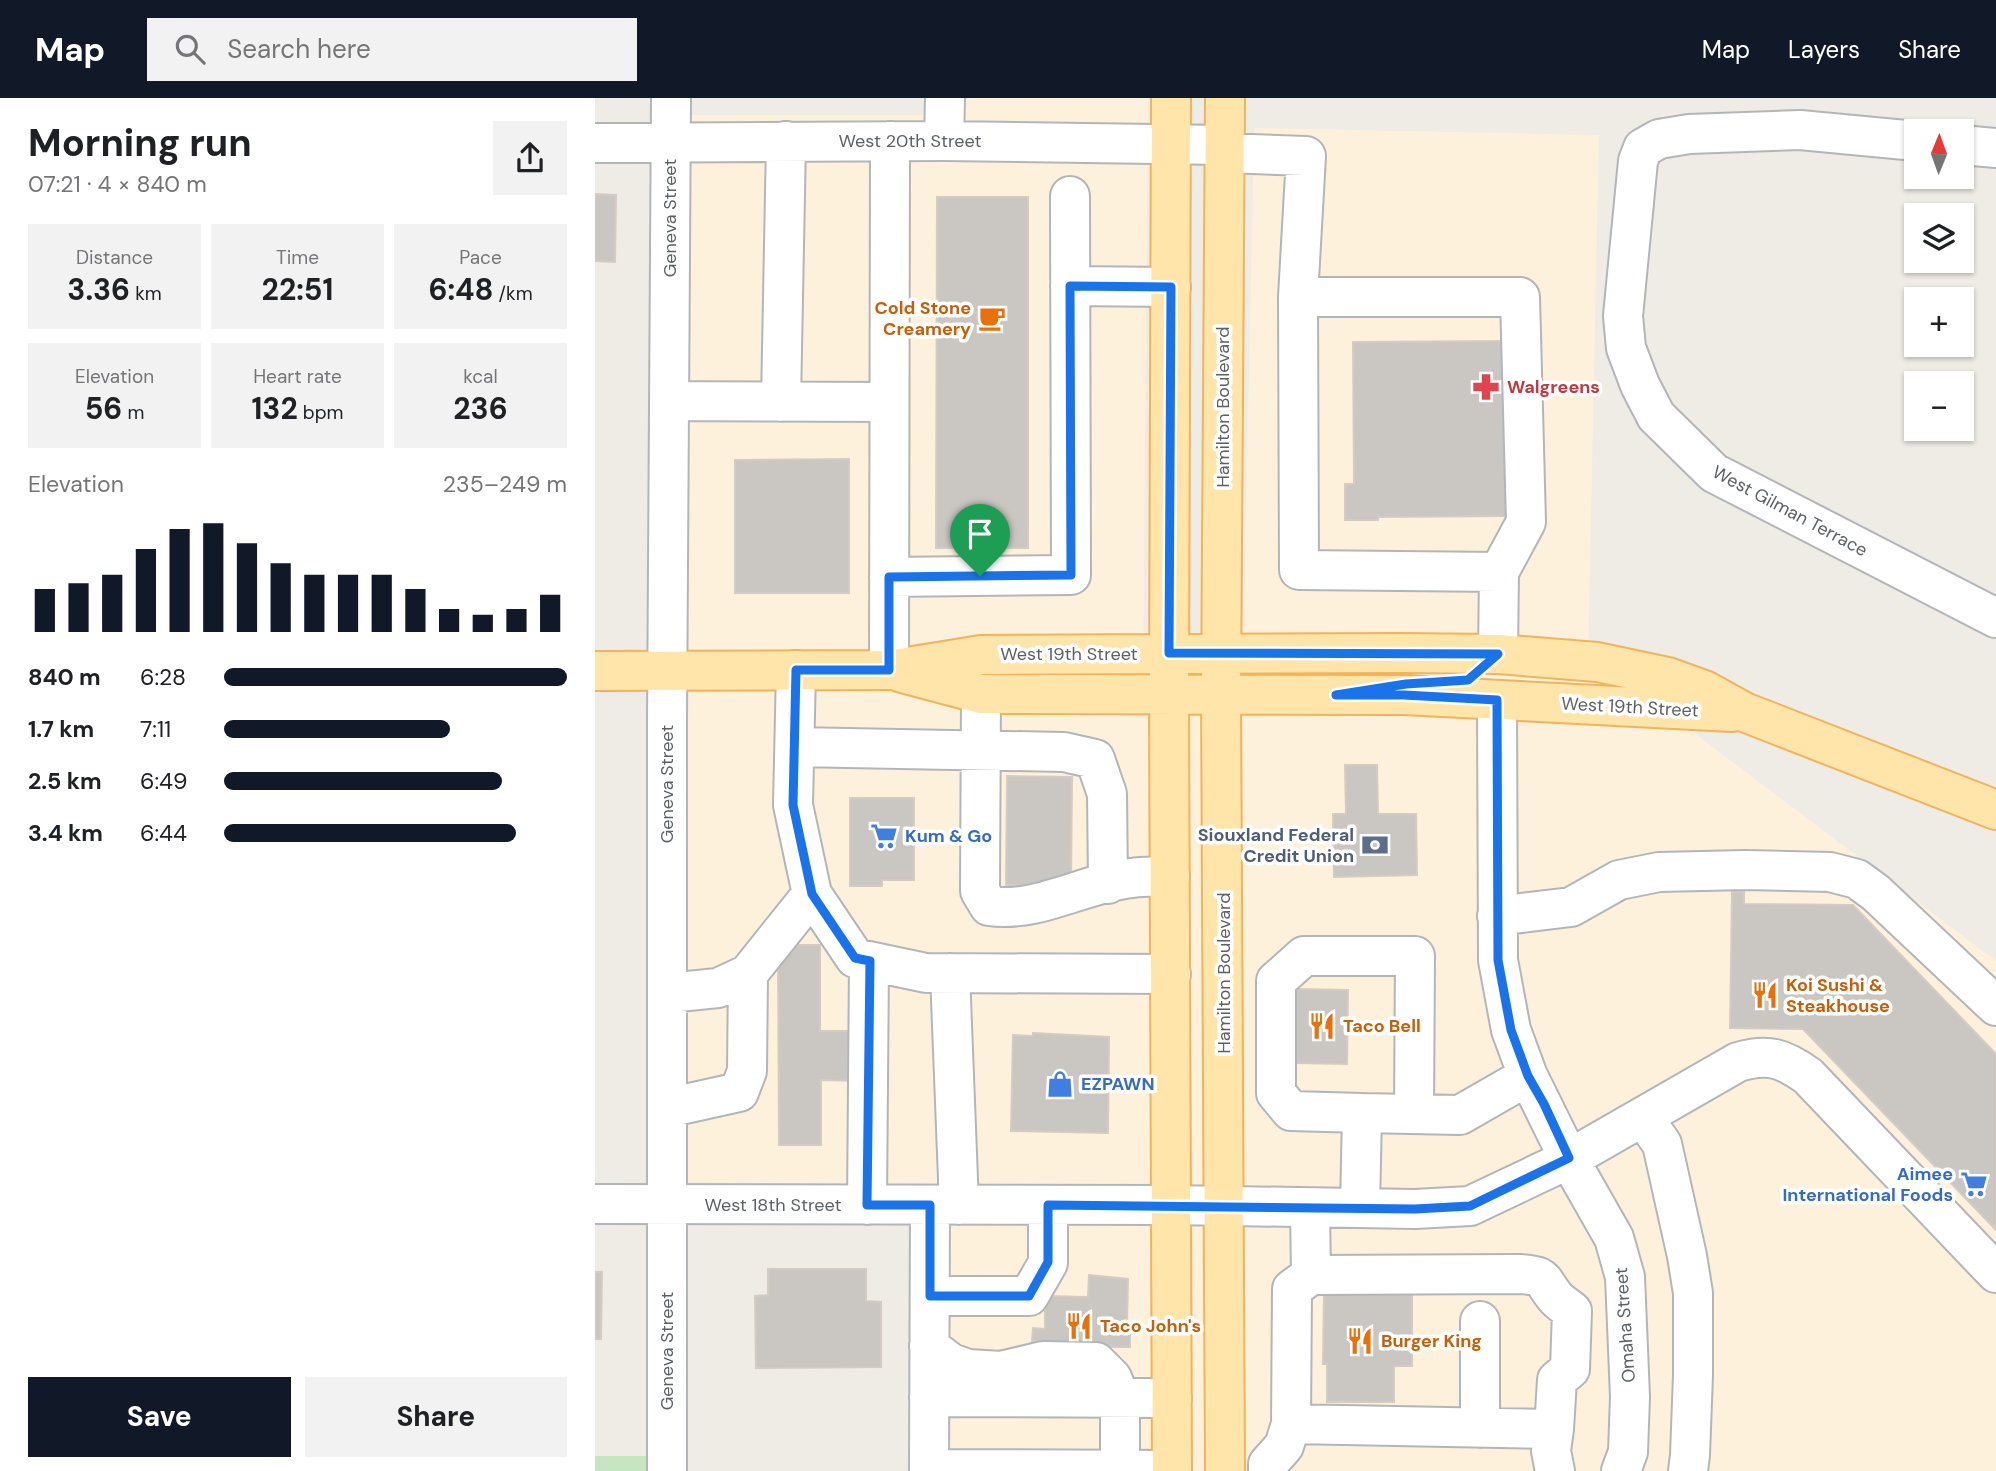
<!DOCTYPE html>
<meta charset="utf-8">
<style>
:root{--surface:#fff;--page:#f2f2f2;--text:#202124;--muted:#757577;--accent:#111827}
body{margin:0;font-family:"DM Sans",sans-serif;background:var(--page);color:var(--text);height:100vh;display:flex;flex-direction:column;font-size:26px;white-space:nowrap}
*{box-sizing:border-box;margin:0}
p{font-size:23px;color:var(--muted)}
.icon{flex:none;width:38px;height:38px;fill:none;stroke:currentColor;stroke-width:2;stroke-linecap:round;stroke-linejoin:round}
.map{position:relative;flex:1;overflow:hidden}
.side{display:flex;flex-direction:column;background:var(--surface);width:595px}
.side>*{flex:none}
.needle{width:46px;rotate:1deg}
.buttons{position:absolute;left:1309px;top:21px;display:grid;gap:14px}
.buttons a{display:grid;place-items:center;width:70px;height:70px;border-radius:0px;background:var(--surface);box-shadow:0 2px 5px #0004;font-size:35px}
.pin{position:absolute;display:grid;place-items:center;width:60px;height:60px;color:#fff;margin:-72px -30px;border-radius:50% 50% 50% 0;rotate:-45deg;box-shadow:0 0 7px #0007}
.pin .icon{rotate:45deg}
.round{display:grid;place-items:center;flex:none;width:74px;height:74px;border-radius:0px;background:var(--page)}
.summary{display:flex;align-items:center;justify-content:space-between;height:119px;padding:0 28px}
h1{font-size:38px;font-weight:700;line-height:52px}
.metrics{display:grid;grid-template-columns:repeat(3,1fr);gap:10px;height:119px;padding:7px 28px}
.metrics div{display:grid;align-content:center;border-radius:0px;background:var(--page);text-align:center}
.metrics b{font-size:30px;font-weight:700}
.metrics small{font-size:19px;font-weight:400}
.metrics p{font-size:19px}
.chart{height:196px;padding:14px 28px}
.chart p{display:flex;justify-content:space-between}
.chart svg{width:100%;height:126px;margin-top:7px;stroke:var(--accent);stroke-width:6}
.primary-button{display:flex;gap:14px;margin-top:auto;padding:14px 28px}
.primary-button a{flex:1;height:80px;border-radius:0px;background:var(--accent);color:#fff;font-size:28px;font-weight:700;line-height:80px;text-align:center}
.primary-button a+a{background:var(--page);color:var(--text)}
ul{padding:0 28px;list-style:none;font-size:23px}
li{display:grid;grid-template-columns:112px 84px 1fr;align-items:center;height:52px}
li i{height:18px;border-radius:9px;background:var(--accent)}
header{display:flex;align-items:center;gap:42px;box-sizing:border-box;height:98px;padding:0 35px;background:var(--accent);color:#fff}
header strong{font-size:33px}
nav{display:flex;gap:38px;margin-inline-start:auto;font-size:24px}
.search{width:490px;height:63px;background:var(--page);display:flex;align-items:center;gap:18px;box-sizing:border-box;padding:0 24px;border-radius:0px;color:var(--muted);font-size:26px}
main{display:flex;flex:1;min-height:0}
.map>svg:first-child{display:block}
.commercial{fill:#fef1db}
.green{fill:#c6e6c1}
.building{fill:#cac6c1;stroke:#d4ccc3;stroke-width:2}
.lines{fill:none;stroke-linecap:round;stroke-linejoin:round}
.minor-casing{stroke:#b2b6b9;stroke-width:42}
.major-casing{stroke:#f1b35c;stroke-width:42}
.minor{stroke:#fff;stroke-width:38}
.major{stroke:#ffe5aa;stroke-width:38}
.route-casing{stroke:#fff;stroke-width:14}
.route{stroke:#1a73e8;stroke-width:9}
.labels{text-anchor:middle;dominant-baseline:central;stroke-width:7;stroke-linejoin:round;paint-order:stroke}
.street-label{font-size:18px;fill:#5c6165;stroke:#fff}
.food-label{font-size:18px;font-weight:bold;fill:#c56008;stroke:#fff;text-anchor:start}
.health-label{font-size:18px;font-weight:bold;fill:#be3a42;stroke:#fff;text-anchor:start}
.service-label{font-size:18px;font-weight:bold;fill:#4e5e75;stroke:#fff;text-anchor:end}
.shop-label{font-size:18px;font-weight:bold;fill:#366cbe;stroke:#fff;text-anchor:start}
</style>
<header>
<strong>Map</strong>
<div class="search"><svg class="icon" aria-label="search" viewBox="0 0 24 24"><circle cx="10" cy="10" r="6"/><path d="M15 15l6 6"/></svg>Search here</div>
<nav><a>Map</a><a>Layers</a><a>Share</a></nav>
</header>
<main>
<section class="side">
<div class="summary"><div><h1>Morning run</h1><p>07:21 · 4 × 840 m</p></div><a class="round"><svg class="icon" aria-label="share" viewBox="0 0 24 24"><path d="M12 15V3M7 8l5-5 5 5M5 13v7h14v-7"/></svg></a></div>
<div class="metrics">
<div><p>Distance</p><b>3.36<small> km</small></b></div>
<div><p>Time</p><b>22:51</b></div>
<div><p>Pace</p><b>6:48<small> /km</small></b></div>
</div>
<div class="metrics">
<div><p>Elevation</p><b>56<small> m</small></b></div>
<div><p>Heart rate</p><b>132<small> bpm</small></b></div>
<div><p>kcal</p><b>236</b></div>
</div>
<div class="chart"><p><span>Elevation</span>235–249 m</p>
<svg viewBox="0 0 160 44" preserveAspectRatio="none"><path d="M5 44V29M15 44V27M25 44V24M35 44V15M45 44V8M55 44V6M65 44V13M75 44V20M85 44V24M95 44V24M105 44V24M115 44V29M125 44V36M135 44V38M145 44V36M155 44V31"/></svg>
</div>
<ul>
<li><b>840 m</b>6:28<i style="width:100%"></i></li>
<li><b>1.7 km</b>7:11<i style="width:66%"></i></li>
<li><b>2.5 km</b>6:49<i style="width:81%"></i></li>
<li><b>3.4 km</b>6:44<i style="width:85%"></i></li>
</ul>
<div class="primary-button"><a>Save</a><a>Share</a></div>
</section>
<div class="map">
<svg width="1401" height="1373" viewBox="0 0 1401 1373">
<rect width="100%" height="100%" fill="#efebe5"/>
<path class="commercial" d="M335 0H553L548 595 647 607 659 30 1004 37 992 614 1074 616 1401 863V1373H320L322 1087 87 1084 96 17H334Z"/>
<path class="green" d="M0 1358H67V1373H0Z"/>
<path class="building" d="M0 96 21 97 20 164 0 163Z
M342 99H433V450H341Z
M911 243 913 418 783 419V422H750V386H759L758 244Z
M254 361V495H140V362Z
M750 667H782L783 716H821L822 777 739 779 738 716H751Z
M412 678 477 679 476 787H411Z
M255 700H319V782H287V788H255Z
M1137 794H1149V806L1258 807 1401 956V1132L1208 931 1135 930Z
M183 847H225V933H266V983L226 982V1047H184Z
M701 891 753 892 752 966 700 965Z
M438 935 514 939 513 1035 416 1033 418 937 438 938Z
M173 1171H271V1203L286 1204V1269L161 1270 160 1198 173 1197Z
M0 1174H7L6 1241H0Z
M494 1177 533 1181 532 1227H535V1249H508L449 1254V1243H437L438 1230 450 1231V1198L493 1199Z
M729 1193 817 1194V1268H799V1304H732V1266H728Z"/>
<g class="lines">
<defs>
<path id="minor" d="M349 43 350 0
M1321 43 1205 32 1094 36 1064 41 1048 50 1043 63 1028 218 1031 250 1045 287 1061 318 1119 375 1401 520
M0 45 349 43 630 47
M1367 47 1401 50
M630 55 711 58 703 199H925L931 424 904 474 903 556
M475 188 576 189
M703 199 704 472 904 474
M74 303 294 304
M186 304 191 43
M294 479 476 477 475 98
M201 572 198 707 217 796 260 860 331 875 576 876
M294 572 295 43
M386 596 385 793 394 808C444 815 488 785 537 780 549 778 563 779 575 778
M902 602 903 862 916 932 933 978 974 1061 1019 1140 1030 1179 1035 1299 1033 1354 1026 1373
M200 649 469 654 500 661 512 696 513 786
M902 818 976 809 1024 782 1064 774 1150 772 1235 774 1262 781 1281 795 1401 908
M355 875 364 1107
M73 895 123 890 153 876 217 796
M72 1010 144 994 152 973 153 876
M767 1015 696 1013 681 995V883L709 858H820L819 1016
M1048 1019 1067 1046 1092 1158 1098 1195V1277L1095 1357 1093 1373
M0 1106 576 1107 820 1111 875 1108 974 1061 1143 964C1173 955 1188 960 1213 978L1401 1175
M272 1107 274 863
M715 1110 716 1177 697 1191 696 1326 959 1331 956 1353 960 1373
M765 1110 767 1015 865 1017 933 978
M716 1177 925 1176C952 1178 945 1180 960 1199 964 1204 972 1209 977 1213L975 1271 962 1282 959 1331
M335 1198H434L453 1165V1107
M334 1248 356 1265 373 1271 406 1273 448 1263 501 1264 517 1280 525 1299V1372
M334 1299 577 1300
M885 1330V1223
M334 1371 577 1372
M72 1373V623L76 0
M334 1373 335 1107
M673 1373V1366L689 1348 696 1326"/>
<path id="major" d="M576 0 574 598 577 1373
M630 0 626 597 630 1373
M0 573 294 572 386 557 805 555 903 556 1002 564 1073 579 1109 592 1149 614 1401 712
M307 575 386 596 809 597 1137 614"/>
</defs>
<use href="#minor" class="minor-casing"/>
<use href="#major" class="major-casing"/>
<use href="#minor" class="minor"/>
<use href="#major" class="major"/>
</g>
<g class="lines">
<defs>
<path id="route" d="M475 188 576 189 574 555 903 556 873 582 811 586 741 597H809L902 602 903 862 916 932 933 978 949 1006 974 1060 875 1108 820 1111 453 1107V1164L434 1198H335V1107H272L275 863 260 860 217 796 198 707 201 572H294V479L476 477Z"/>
</defs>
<use href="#route" class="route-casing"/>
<use href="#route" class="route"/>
</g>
<defs>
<symbol id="cafe-bare" viewBox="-9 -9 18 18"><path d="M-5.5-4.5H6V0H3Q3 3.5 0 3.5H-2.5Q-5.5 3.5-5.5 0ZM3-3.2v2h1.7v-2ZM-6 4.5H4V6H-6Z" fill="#e8710a" stroke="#fff" stroke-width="2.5" paint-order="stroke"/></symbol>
<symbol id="pharmacy-bare" viewBox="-9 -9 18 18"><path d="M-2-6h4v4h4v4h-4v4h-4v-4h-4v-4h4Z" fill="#e0444e" stroke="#fff" stroke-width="2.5" paint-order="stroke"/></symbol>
<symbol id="supermarket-bare" viewBox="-9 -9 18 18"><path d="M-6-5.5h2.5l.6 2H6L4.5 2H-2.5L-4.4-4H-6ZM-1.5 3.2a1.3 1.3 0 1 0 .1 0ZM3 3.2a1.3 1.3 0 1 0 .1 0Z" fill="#3f7fe0" stroke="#fff" stroke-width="2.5" paint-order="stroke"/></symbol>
<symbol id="bank-bare" viewBox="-9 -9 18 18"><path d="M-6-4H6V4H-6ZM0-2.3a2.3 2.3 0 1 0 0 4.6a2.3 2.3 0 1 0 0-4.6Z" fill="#5c6f8a" stroke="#fff" stroke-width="2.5" paint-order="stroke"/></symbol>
<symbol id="restaurant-bare" viewBox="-9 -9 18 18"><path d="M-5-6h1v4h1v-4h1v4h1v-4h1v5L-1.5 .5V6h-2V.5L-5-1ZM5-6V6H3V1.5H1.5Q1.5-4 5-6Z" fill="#e8710a" stroke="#fff" stroke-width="2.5" paint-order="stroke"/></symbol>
<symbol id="shop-bare" viewBox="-9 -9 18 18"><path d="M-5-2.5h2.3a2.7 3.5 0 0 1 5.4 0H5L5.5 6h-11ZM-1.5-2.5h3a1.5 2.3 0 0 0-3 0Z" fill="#3f7fe0" stroke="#fff" stroke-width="2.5" paint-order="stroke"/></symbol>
</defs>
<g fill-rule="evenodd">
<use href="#cafe-bare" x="378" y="201" width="38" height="38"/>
<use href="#pharmacy-bare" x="872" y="270" width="38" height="38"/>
<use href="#supermarket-bare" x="270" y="719" width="38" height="38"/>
<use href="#bank-bare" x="761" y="728" width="38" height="38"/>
<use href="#restaurant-bare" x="1151" y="878" width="38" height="38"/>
<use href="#restaurant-bare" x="708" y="909" width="38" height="38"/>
<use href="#shop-bare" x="446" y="967" width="38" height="38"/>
<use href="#supermarket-bare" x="1360" y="1067" width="38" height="38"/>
<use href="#restaurant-bare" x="465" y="1209" width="38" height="38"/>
<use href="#restaurant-bare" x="746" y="1224" width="38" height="38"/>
</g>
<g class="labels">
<g class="street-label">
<text x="315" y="43">West 20th Street</text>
<text transform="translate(75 120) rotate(-90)">Geneva Street</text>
<text transform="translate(628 309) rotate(-90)">Hamilton Boulevard</text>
<text transform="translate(1195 413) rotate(28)">West Gilman Terrace</text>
<text x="474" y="556">West 19th Street</text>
<text transform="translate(1035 609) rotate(3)">West 19th Street</text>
<text transform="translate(72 686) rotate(-90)">Geneva Street</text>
<text transform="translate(629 875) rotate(-90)">Hamilton Boulevard</text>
<text x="178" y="1107">West 18th Street</text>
<text transform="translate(1030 1227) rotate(-94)">Omaha Street</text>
<text transform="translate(72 1253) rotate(-90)">Geneva Street</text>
</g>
<g class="food-label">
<text x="376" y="210" text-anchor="end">Cold Stone<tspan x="376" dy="21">Creamery</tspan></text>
<text x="1191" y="887">Koi Sushi &amp;<tspan x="1191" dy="21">Steakhouse</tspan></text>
<text x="748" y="928">Taco Bell</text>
<text x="505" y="1228">Taco John's</text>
<text x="786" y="1243">Burger King</text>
</g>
<g class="health-label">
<text x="912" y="289">Walgreens</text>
</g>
<g class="service-label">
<text x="759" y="737">Siouxland Federal<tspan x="759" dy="21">Credit Union</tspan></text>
</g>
<g class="shop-label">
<text x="310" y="738">Kum &amp; Go</text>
<text x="486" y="986">EZPAWN</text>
<text x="1358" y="1076" text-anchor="end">Aimee<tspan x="1358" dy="21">International Foods</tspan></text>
</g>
</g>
</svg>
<div class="buttons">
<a><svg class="needle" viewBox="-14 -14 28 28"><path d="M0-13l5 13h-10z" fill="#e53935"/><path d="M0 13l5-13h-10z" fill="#757577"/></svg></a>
<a><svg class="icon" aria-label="layers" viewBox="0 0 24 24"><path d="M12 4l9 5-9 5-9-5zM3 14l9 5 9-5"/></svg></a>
<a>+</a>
<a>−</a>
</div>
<div class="pin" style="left:385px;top:478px;background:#1e9e55"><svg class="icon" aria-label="arrive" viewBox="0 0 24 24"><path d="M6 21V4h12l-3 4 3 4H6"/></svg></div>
</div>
</main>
